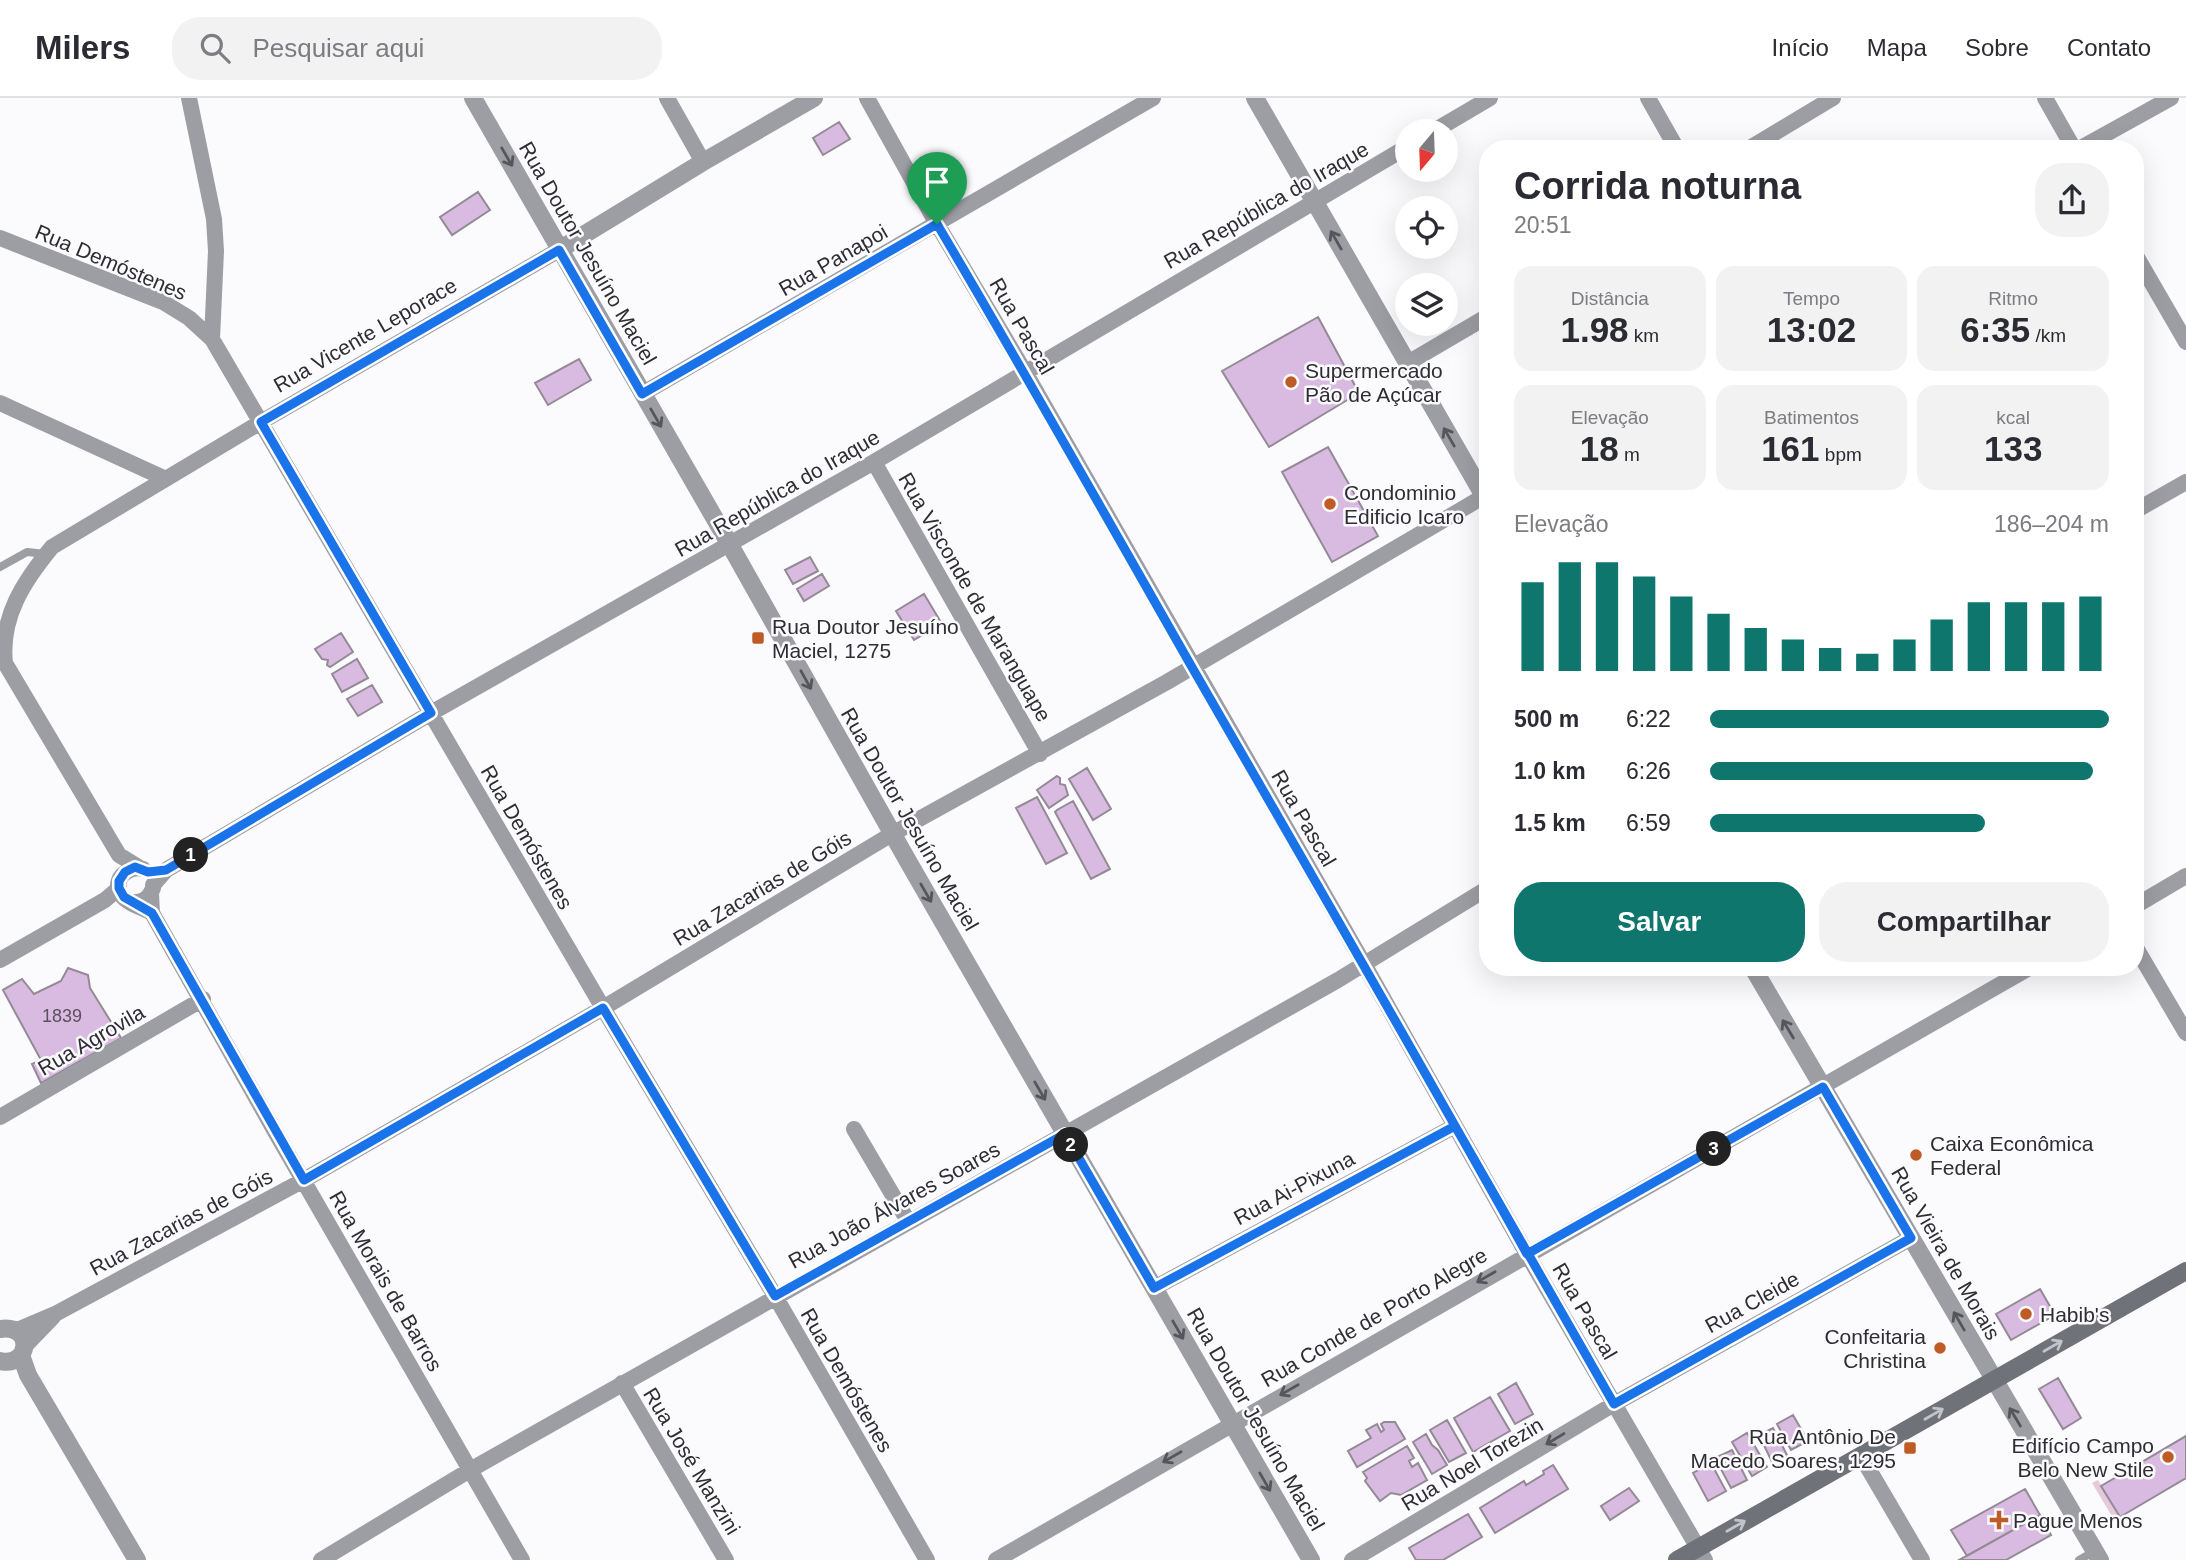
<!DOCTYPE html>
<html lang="pt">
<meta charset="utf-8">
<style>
:root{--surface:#fff;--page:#f2f2f3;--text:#2b2b33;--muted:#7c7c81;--line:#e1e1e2;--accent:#0f766e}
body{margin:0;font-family:Arial,sans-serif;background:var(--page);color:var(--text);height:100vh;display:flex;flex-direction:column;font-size:26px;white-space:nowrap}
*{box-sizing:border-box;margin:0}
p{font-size:23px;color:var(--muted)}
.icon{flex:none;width:38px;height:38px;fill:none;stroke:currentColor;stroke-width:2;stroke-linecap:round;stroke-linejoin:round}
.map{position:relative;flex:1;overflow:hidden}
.details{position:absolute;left:1479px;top:42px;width:665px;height:836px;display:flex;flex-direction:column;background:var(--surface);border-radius:28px;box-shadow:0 7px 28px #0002}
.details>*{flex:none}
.needle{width:46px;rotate:199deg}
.buttons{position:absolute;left:1395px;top:21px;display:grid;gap:14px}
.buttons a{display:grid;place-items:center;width:63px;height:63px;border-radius:50%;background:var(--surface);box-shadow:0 7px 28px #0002;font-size:35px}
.pin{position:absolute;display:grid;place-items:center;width:60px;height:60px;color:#fff;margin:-72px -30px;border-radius:50% 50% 50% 0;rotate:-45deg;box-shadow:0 0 7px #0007}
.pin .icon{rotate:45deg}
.km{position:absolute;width:35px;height:35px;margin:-18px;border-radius:50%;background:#222;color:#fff;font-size:19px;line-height:35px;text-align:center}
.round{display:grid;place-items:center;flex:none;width:74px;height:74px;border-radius:28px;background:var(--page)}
.summary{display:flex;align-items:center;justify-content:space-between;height:119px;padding:0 35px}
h1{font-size:38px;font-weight:800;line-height:52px}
.figures{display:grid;grid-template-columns:repeat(3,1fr);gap:10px;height:119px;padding:7px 35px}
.figures div{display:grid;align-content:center;border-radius:18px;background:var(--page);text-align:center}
.figures b{font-size:35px;font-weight:800}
.figures small{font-size:19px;font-weight:400}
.figures p{font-size:19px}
.chart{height:196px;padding:14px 35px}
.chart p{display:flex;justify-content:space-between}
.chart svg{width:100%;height:126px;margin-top:7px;stroke:var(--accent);stroke-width:6}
.cta{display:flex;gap:14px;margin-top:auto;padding:14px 35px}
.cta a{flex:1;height:80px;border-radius:28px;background:var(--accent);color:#fff;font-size:28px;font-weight:800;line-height:80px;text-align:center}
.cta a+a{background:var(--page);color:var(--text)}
ul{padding:0 35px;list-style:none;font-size:23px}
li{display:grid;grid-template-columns:112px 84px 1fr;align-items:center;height:52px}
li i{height:18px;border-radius:9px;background:var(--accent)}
header{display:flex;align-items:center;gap:42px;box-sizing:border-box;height:98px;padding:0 35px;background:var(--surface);border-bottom:2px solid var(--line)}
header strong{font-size:33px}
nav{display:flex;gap:38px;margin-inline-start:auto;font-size:24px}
.search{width:490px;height:63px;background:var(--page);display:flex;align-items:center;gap:18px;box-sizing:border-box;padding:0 24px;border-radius:28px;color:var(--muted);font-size:26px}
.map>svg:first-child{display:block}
.green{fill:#e6c9da}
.building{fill:#d9bbe1;stroke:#938a95;stroke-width:2}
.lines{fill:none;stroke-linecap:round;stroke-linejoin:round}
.service{stroke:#9c9ea4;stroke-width:8}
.minor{stroke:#9c9ea4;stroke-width:16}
.tertiary{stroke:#9c9ea4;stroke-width:18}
.secondary{stroke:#70727a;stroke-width:18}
.oneway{stroke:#55555b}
.oneway2{stroke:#c3c4c9}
.route-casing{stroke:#fff;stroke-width:14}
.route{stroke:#1a73e8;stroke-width:9}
.poi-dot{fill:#bf5b24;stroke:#fbfafd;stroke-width:2.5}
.labels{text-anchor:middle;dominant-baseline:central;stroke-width:5;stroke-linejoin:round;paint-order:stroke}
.number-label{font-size:18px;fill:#5a505e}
.street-label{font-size:21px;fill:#2f2d33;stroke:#fbfafd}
.poi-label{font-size:21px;fill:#2f2d33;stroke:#fbfafd;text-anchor:start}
</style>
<header>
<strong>Milers</strong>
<div class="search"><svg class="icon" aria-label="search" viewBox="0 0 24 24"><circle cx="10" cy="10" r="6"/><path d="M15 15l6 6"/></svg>Pesquisar aqui</div>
<nav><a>Início</a><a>Mapa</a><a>Sobre</a><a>Contato</a></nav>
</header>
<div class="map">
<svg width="2186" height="1462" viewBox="0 0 2186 1462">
<rect width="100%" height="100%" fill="#fbfafd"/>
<path class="green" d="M2098 1382 2124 1426 2119 1430 2092 1385Z"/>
<path class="building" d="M839 24 850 41 823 57 813 40Z
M478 94 490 112 452 137 440 119Z
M1318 219 1359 295 1269 349 1222 273Z
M579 261 591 282 548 307 535 285Z
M1328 349 1378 438 1332 464 1282 374Z
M810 459 818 473 793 486 785 472Z
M822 476 829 488 804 503 797 491Z
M924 496 942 526 914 542 896 513Z
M341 535 353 554 330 569 327 567 328 562 322 561 315 551Z
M357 561 368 580 342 594 332 576Z
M372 587 382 604 358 618 347 601Z
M1087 670 1111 711 1093 722 1069 681Z
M1057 678 1060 680V686L1065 687 1068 697 1049 710 1037 692Z
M1037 699 1067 755 1046 766 1016 710Z
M1073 703 1110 771 1091 781 1055 714 1057 712Z
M68 870 88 877 90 890 121 940 41 985 32 966 41 962 3 892 22 881 34 896 61 883Z
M2040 1191 2055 1217 2011 1242 1996 1216Z
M2058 1280 2081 1320 2063 1331 2039 1291Z
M1516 1285 1533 1316 1515 1326 1498 1296Z
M1490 1299 1510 1333 1473 1354 1454 1320Z
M1793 1317 1808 1343 1791 1352 1777 1326Z
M1447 1322 1466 1355 1449 1364 1430 1332Z
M1384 1324H1395L1405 1341 1357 1369 1348 1353 1371 1340 1366 1332 1377 1326 1381 1334 1384 1332 1381 1326Z
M1773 1330 1787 1357 1772 1364 1759 1337Z
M1747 1335 1767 1369 1752 1378 1732 1344Z
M1426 1336 1432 1347 1438 1352 1447 1367 1432 1376 1413 1344Z
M2186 1338V1380L2120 1419 2101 1388Z
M1407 1348 1414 1360 1409 1363 1412 1369 1418 1365 1427 1382 1401 1397 1391 1395 1380 1403 1365 1383 1367 1380 1363 1374Z
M1732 1352 1747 1382 1731 1390 1715 1360Z
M1711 1365 1726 1393 1708 1403 1693 1375Z
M1553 1367 1568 1391 1495 1435 1480 1410 1524 1383 1526 1387 1544 1376 1543 1373Z
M1629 1390 1639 1403 1610 1422 1601 1408Z
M2025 1391 2040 1417 1967 1458 1951 1432Z
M1468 1416 1482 1439 1443 1462H1416L1409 1450Z
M2040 1417 2051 1437 2006 1462H1959Z"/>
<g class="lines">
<path class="service" d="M0 469 27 454 46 456
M2079 1462 2095 1453"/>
<path class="minor" d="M189 0 214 121 216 153 212 241
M667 0 703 64
M867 0 937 126 1025 274 1364 866 1527 1156 1705 1462
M1648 0 1677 51
M2045 0 2074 51
M1434 33 1490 0
M1748 51 1833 0
M2079 51 2171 0
M0 140 163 204 189 220 212 241 603 910 775 1198 927 1462
M2135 156 2186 244
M1406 266 1488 218
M642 296 1153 0
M0 305 166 381
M874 364 1040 656
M2135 413 2186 384
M140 770 119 757 5 565C0 519 24 483 52 449L261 324 559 152
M143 771C128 767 110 782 122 798 128 806 144 810 152 815
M153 787 166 772 431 615 874 364 1407 49
M151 796 152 815 277 1037 522 1462
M131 804C142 805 149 801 153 790
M2135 808 2186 778
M2135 848 2186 935
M0 862 105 802 119 790
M0 1019 203 901
M854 1031 908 1123
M1154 1190 1455 1028
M17 1232 57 1215 304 1082 603 910 892 736 1167 584 1488 396
M25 1248 53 1219
M622 1285 726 1462
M1861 1358 1922 1462
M321 1462 470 1372 1338 882 1488 790
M996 1462C1339 1262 1686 1069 2029 870
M1352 1462 1614 1306 1911 1140"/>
<path class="tertiary" d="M473 0 730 447 909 765 1311 1462
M1255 0 1488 405
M559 152 703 64 814 0
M1753 870 2100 1462
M0 1231C35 1226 30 1270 0 1263
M21 1257 28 1277 137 1462"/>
<path class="secondary" d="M1677 1462 2186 1173"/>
</g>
<defs><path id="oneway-shaft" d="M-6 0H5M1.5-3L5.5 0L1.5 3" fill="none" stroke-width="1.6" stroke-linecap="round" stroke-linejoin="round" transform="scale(1.75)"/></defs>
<g class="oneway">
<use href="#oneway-shaft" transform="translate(507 59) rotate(60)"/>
<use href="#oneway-shaft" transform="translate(1336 142) rotate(-120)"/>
<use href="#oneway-shaft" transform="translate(656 320) rotate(60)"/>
<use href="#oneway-shaft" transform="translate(1449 339) rotate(-120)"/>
<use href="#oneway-shaft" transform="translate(806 582) rotate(61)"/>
<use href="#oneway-shaft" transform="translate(926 795) rotate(60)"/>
<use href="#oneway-shaft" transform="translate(1788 931) rotate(-121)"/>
<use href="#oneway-shaft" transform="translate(1040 993) rotate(60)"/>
<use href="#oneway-shaft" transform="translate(1486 1179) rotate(150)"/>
<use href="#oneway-shaft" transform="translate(1959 1223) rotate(-120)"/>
<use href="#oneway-shaft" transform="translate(1178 1232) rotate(60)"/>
<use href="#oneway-shaft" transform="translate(1289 1292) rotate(150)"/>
<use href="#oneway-shaft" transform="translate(2015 1319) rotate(-121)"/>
<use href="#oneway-shaft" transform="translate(1555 1341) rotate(149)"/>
<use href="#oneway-shaft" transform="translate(1172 1359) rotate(150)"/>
<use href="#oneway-shaft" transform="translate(1265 1384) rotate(60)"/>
</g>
<g class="oneway2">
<use href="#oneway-shaft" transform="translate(2053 1248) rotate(-30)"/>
<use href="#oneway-shaft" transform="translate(1934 1316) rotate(-30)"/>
<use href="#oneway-shaft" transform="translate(1736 1428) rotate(-30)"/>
</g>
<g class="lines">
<defs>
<path id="route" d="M937 126 642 296 559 152 261 324 431 615 166 772 148 774 135 769 125 774 119 783V790L124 799 152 815 304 1082 603 910 775 1198 1065 1036 1154 1190 1455 1028 1614 1306 1911 1140 1823 989 1527 1156C1418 960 1305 765 1193 571 1108 422 1024 273 937 126"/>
</defs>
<use href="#route" class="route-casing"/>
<use href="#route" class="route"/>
</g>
<g class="poi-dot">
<circle cx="1291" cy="284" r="7"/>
<circle cx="1330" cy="406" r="7"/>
<rect x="751" y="533" width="14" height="14" rx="3.5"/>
<circle cx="1916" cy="1057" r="7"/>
<circle cx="2026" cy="1216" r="7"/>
<circle cx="1940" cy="1250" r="7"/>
<rect x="1903" y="1343" width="14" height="14" rx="3.5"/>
<circle cx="2168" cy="1359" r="7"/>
<path d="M1995.5 1411.5h7v7h7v7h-7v7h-7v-7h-7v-7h7z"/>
</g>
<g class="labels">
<g class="number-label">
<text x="62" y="918">1839</text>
</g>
<g class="street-label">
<text transform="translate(1266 107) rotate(-30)">Rua República do Iraque</text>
<text transform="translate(588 155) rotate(60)">Rua Doutor Jesuíno Maciel</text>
<text transform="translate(833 162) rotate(-30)">Rua Panapoi</text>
<text transform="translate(111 164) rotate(23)">Rua Demóstenes</text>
<text transform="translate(1022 228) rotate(60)">Rua Pascal</text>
<text transform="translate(365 237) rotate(-30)">Rua Vicente Leporace</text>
<text transform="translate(777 395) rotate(-30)">Rua República do Iraque</text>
<text transform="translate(975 499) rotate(60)">Rua Visconde de Maranguape</text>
<text transform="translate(1304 720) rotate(60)">Rua Pascal</text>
<text transform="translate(910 721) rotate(60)">Rua Doutor Jesuíno Maciel</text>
<text transform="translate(527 739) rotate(60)">Rua Demóstenes</text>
<text transform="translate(762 790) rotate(-31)">Rua Zacarias de Góis</text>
<text transform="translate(91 942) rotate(-30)">Rua Agrovila</text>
<text transform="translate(1294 1090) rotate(-28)">Rua Ai-Pixuna</text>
<text transform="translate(894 1107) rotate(-29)">Rua João Álvares Soares</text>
<text transform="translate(181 1124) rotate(-28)">Rua Zacarias de Góis</text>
<text transform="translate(1946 1155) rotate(60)">Rua Vieira de Morais</text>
<text transform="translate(386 1183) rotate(60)">Rua Morais de Barros</text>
<text transform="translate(1752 1204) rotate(-29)">Rua Cleide</text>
<text transform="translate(1585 1213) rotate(60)">Rua Pascal</text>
<text transform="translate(1374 1219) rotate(-30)">Rua Conde de Porto Alegre</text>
<text transform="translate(847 1282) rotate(60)">Rua Demóstenes</text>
<text transform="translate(1256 1321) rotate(60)">Rua Doutor Jesuíno Maciel</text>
<text transform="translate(692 1363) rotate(59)">Rua José Manzini</text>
<text transform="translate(1472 1366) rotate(-31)">Rua Noel Torezin</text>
</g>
<g class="poi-label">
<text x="1305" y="272">Supermercado<tspan x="1305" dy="24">Pão de Açúcar</tspan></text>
<text x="1344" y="394">Condominio<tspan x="1344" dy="24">Edificio Icaro</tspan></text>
<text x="772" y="528">Rua Doutor Jesuíno<tspan x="772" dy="24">Maciel, 1275</tspan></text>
<text x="1930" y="1045">Caixa Econômica<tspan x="1930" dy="24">Federal</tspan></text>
<text x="2040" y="1216">Habib's</text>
<text x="1926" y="1238" text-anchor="end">Confeitaria<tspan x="1926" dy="24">Christina</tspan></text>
<text x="1896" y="1338" text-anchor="end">Rua Antônio De<tspan x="1896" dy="24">Macedo Soares, 1295</tspan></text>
<text x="2154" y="1347" text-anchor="end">Edifício Campo<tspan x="2154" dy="24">Belo New Stile</tspan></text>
<text x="2013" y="1422">Pague Menos</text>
</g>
</g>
</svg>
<div class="buttons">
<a><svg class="needle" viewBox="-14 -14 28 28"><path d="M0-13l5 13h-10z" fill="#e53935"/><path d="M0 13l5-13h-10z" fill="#7c7c81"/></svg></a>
<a><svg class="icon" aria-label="locate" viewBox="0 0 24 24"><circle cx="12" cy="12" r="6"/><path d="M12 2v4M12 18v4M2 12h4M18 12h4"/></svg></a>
<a><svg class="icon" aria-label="layers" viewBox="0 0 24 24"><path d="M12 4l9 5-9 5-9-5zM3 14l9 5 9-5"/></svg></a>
</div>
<div class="pin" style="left:937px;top:126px;background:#1e9e55"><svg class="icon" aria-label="arrive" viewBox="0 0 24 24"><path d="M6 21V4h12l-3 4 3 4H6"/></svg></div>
<b class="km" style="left:191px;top:757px">1</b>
<b class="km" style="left:1071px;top:1047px">2</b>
<b class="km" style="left:1714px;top:1051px">3</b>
<section class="details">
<div class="summary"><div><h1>Corrida noturna</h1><p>20:51</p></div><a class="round"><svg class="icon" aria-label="share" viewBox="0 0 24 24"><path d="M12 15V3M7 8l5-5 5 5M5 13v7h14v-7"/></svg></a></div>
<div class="figures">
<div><p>Distância</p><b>1.98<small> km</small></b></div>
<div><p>Tempo</p><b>13:02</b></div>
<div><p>Ritmo</p><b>6:35<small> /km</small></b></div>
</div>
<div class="figures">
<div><p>Elevação</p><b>18<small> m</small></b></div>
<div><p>Batimentos</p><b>161<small> bpm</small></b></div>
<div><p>kcal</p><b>133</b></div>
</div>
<div class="chart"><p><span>Elevação</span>186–204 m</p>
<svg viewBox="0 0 160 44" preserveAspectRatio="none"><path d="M5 44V13M15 44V6M25 44V6M35 44V11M45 44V18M55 44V24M65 44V29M75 44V33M85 44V36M95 44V38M105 44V33M115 44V26M125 44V20M135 44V20M145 44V20M155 44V18"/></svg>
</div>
<ul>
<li><b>500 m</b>6:22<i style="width:100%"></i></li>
<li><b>1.0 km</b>6:26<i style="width:96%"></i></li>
<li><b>1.5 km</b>6:59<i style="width:69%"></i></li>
</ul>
<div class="cta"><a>Salvar</a><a>Compartilhar</a></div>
</section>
</div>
